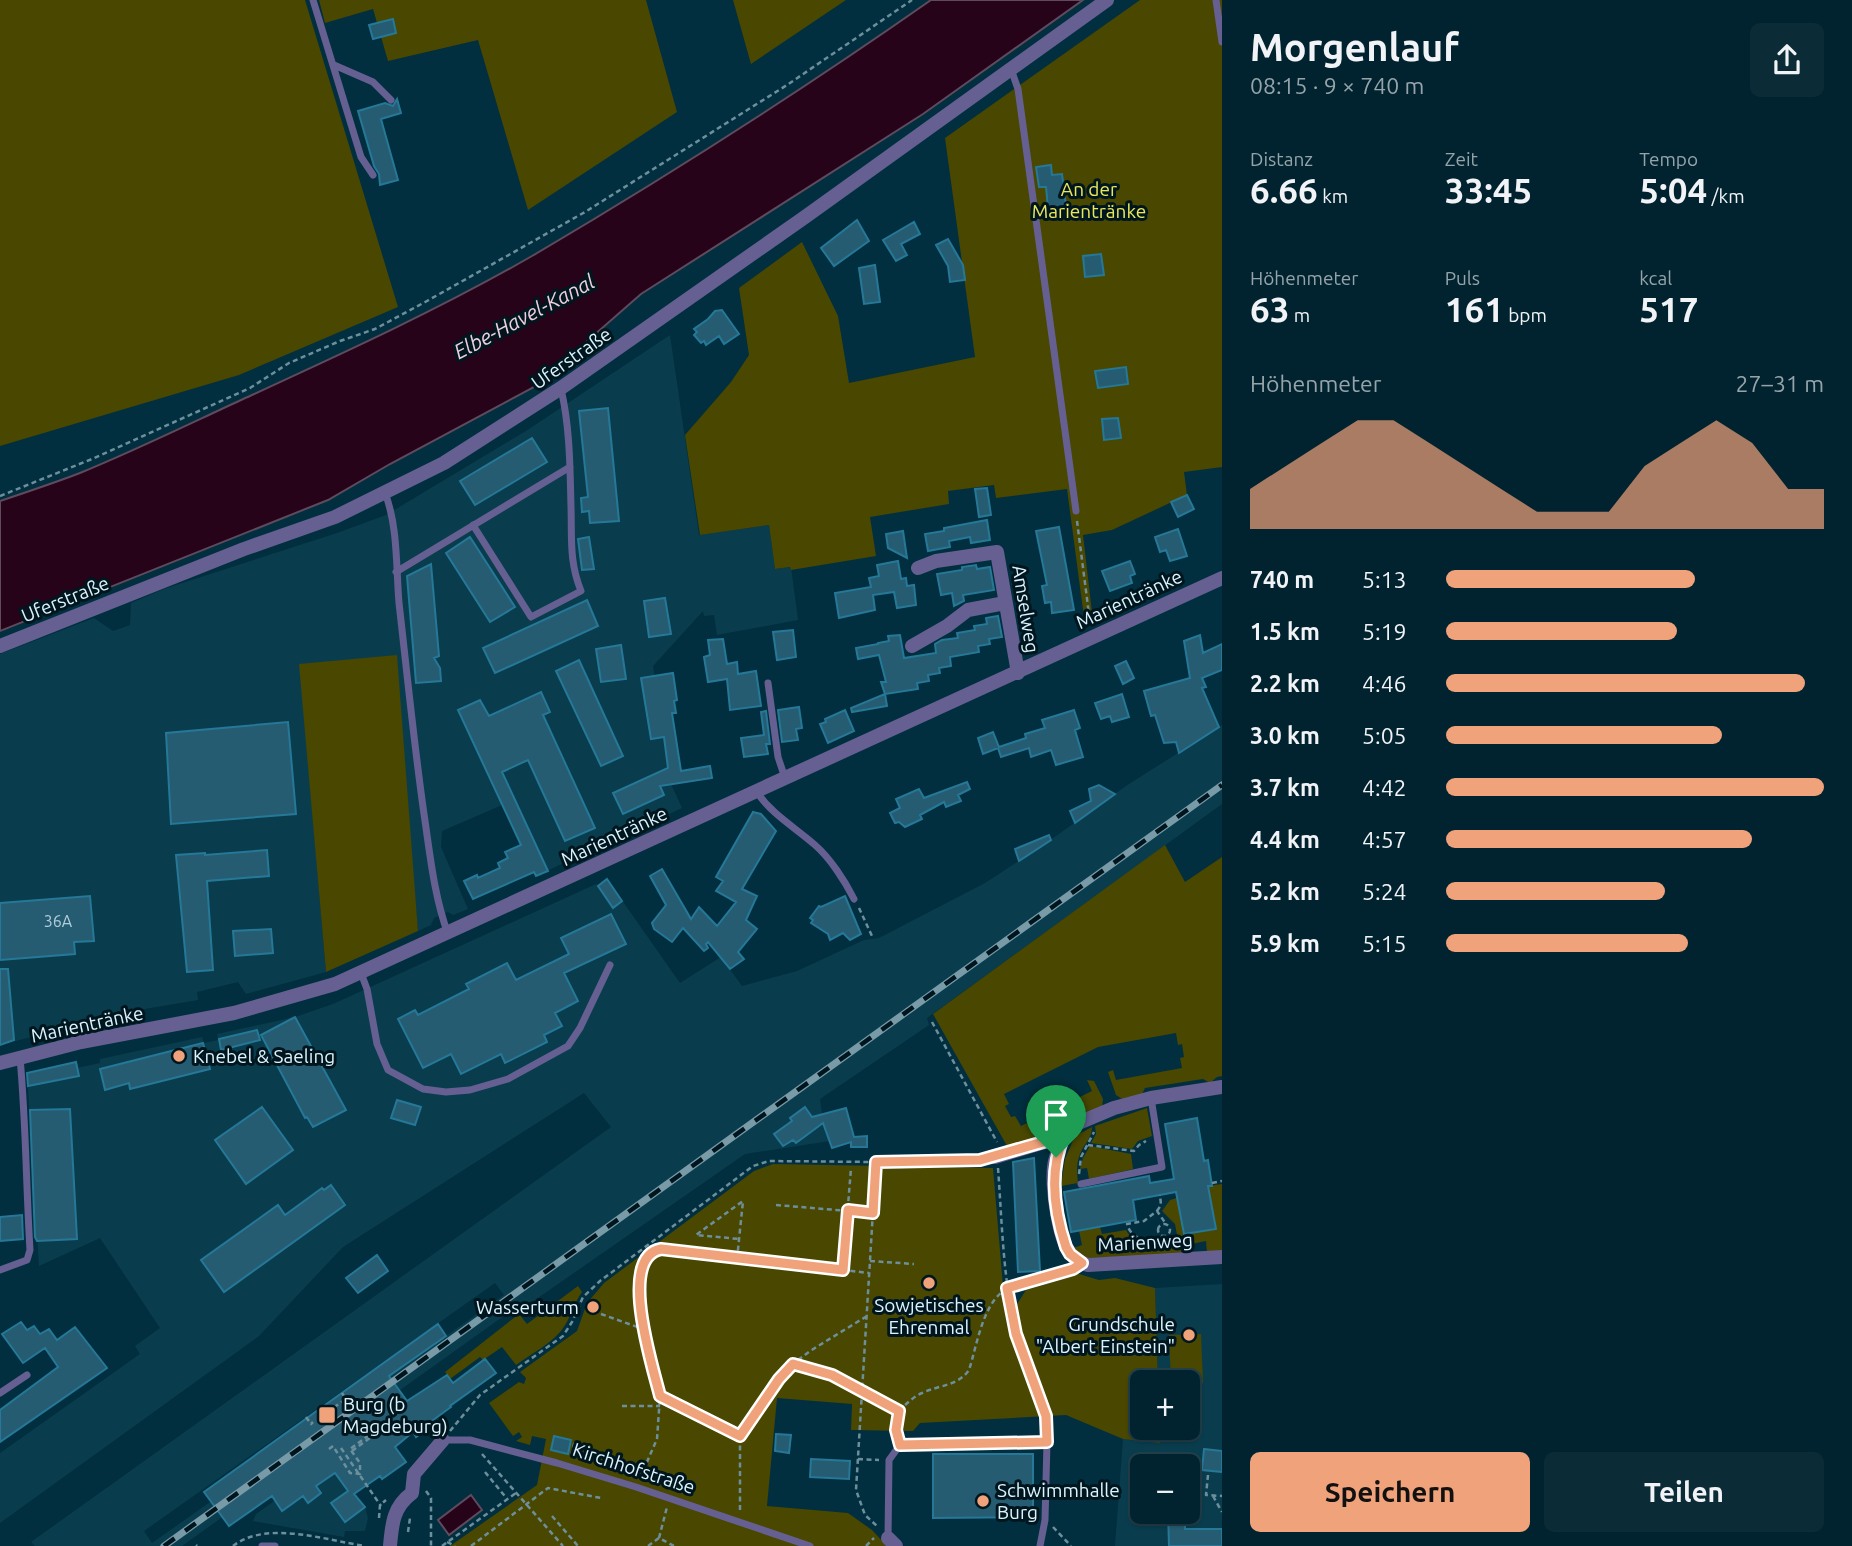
<!DOCTYPE html>
<html lang="de">
<meta charset="utf-8">
<style>
:root{--surface:#01232f;--page:#0b2b37;--text:#f1f3f6;--muted:#96a4aa;--line:#23404b;--accent:#f0a27a}
body{margin:0;font-family:Ubuntu,sans-serif;background:var(--page);color:var(--text);height:100vh;display:flex;flex-direction:column;font-size:26px;white-space:nowrap}
*{box-sizing:border-box;margin:0}
p{font-size:23px;color:var(--muted)}
.icon{flex:none;width:38px;height:38px;fill:none;stroke:currentColor;stroke-width:2;stroke-linecap:round;stroke-linejoin:round}
.map{position:relative;flex:1;overflow:hidden}
.drawer{display:flex;flex-direction:column;background:var(--surface);width:630px}
.drawer>*{flex:none}
.controls{position:absolute;left:1130px;top:1370px;display:grid;gap:14px}
.controls a{display:grid;place-items:center;width:70px;height:70px;border-radius:10px;background:var(--surface);box-shadow:0 2px 5px #0004,0 0 0 2px var(--line);font-size:35px}
.pin{position:absolute;display:grid;place-items:center;width:60px;height:60px;color:#fff;margin:-72px -30px;border-radius:50% 50% 50% 0;rotate:-45deg;box-shadow:0 0 7px #0007}
.pin .icon{rotate:45deg}
.round{display:grid;place-items:center;flex:none;width:74px;height:74px;border-radius:10px;background:var(--page)}
.head{display:flex;align-items:center;justify-content:space-between;height:119px;padding:0 28px}
h1{font-size:38px;font-weight:600;line-height:52px}
.metrics{display:grid;grid-template-columns:repeat(3,1fr);gap:10px;height:119px;padding:7px 28px}
.metrics div{display:grid;align-content:center}
.metrics b{font-size:35px;font-weight:600}
.metrics small{font-size:19px;font-weight:400}
.metrics p{font-size:19px}
.chart{height:196px;padding:14px 28px}
.chart p{display:flex;justify-content:space-between}
.chart svg{width:100%;height:126px;margin-top:7px;fill:var(--accent);opacity:.7}
.button{display:flex;gap:14px;margin-top:auto;padding:14px 28px}
.button a{flex:1;height:80px;border-radius:10px;background:var(--accent);color:#111;font-size:28px;font-weight:600;line-height:80px;text-align:center}
.button a+a{background:var(--page);color:var(--text)}
ul{padding:0 28px;list-style:none;font-size:23px}
li{display:grid;grid-template-columns:112px 84px 1fr;align-items:center;height:52px}
li i{height:18px;border-radius:9px;background:var(--accent)}
main{display:flex;flex:1;min-height:0}
.map>svg:first-child{display:block}
.built{fill:#093d4e;fill-rule:evenodd}
.green{fill:#494700}
.water{fill:#270319;stroke:#5e4b5d;stroke-width:2}
.building{fill:#255c72;stroke:#257897;stroke-width:2}
.lines{fill:none;stroke-linecap:round;stroke-linejoin:round}
.path{stroke:#6d8f9c;stroke-width:2.5;stroke-dasharray:5 3.5;stroke-linecap:butt}
.lane{stroke:#656091;stroke-width:7}
.street{stroke:#656091;stroke-width:14}
.rail-casing{stroke:#799aa7;stroke-width:7}
.rail{stroke:#00161f;stroke-width:4.5;stroke-dasharray:13;stroke-linecap:butt}
.route-casing{stroke:#fff;stroke-width:14}
.route{stroke:#f0a27a;stroke-width:9}
.poi-dot{fill:#f0a27a;stroke:#00161f;stroke-width:2.5}
.labels{text-anchor:middle;dominant-baseline:central;stroke-width:6;stroke-linejoin:round;paint-order:stroke}
.number-label{font-size:16px;fill:#afcdda}
.park-label{font-size:19px;fill:#ece85b;stroke:#00161f}
.street-label{font-size:19px;fill:#ddf3fd;stroke:#00161f}
.poi-label{font-size:19px;fill:#ddf3fd;stroke:#00161f;text-anchor:start}
.water-label{font-size:21px;font-style:italic;fill:#eecfde;stroke:#00161f}
</style>
<main>
<div class="map">
<svg width="1222" height="1546" viewBox="0 0 1222 1546">
<rect width="100%" height="100%" fill="#012f3f"/>
<path class="built" d="M670 335 699 535 769 525 775 569 791 567 798 620 717 635 714 615 704 616 703 611 653 666 671 784 682 808 536 876 502 805 442 831 441 847 468 909 453 915 448 912 434 918 431 925 418 931 412 867 300 664 326 972 246 994 238 982 197 992 198 1000 127 1012 0 1045V654L94 618 113 631 130 625 131 603 164 589 337 533 386 515 526 431Z
M1222 725V804L927 1018 929 1025 820 1099 823 1121 830 1141 745 1154 535 1300 519 1314 515 1308 182 1546H35L31 1542 611 1127 584 1093 343 1247 259 1336 0 1523V1453L140 1354 135 1346 160 1328 100 1238 39 1266 27 1073 76 1062 77 1068 100 1063V1059L202 1037 204 1043 218 1040 217 1034 295 1017 333 1004 596 884 598 886 607 879 680 983 721 957 742 986 797 971 864 940 879 938 985 883 1042 846 1126 786ZM495 1283 504 1295 152 1543 144 1531Z
M1222 1284V1546H1115L1123 1439 1160 1442V1428H1188V1382H1158L1155 1288ZM1143 1466H1188V1512H1143Z
M329 1462 365 1507 368 1518 365 1531H345L344 1537 253 1521 256 1514Z"/>
<path class="green" d="M0 0H305L398 307 239 375 0 446Z
M319 0H646L677 112 528 210 478 40 388 61 373 9 325 23Z
M733 0H846L751 64Z
M1140 0H1222V467L1184 472 1187 495 1112 530 1083 535 1093 621 1085 625 1067 489 996 498 994 485 948 491 949 504 870 517 876 556 791 570 790 567 775 569 769 525 700 535 685 435 731 382 749 355 739 288 802 242 838 316 849 383 975 357 945 138Z
M397 655 418 931 326 972 299 664Z
M1165 845 1185 882 1222 857V1076L1217 1077 1210 1083 1203 1079 1145 1088 1142 1094 1122 1099 1116 1095 1108 1072 1113 1070 1116 1080 1182 1068 1180 1058 1184 1057 1182 1044 1178 1045 1176 1033 1098 1047 1004 1094 1009 1104 1005 1106 1011 1117 1015 1116 1021 1126 1092 1091 1087 1080 1094 1081 1103 1099 1102 1107 1073 1119 1061 1130 1010 1147 1007 1146 933 1014Z
M1147 1108 1152 1136 1138 1141 1132 1149 1091 1143 1096 1134 1095 1126Z
M1092 1127C1092 1138 1084 1144 1080 1154 1076 1164 1077 1172 1078 1183L1061 1186 1065 1159 1075 1136Z
M1090 1146 1131 1154 1133 1169 1089 1179 1087 1168 1080 1169 1083 1158Z
M773 1164 993 1168 1003 1286 1008 1311 1014 1309 1026 1290 1079 1274 1099 1280 1115 1278 1155 1288 1158 1382H1143V1428H1160V1443L1123 1439 1066 1415 920 1423 913 1431 851 1430 852 1404 777 1398 767 1506 848 1513 872 1530 887 1546H450L537 1485 546 1439 532 1436 530 1445 516 1441 522 1437 519 1432 513 1436 489 1403 519 1382 524 1384 526 1378 520 1372 577 1331 587 1303 604 1283 754 1171Z
M1222 1184V1252L1207 1253 1206 1241 1186 1245 1187 1254 1088 1258 1082 1256 1073 1248 1082 1245 1079 1231 1100 1227 1102 1234 1126 1230C1134 1246 1165 1249 1177 1235L1175 1224 1162 1211 1170 1200 1177 1198 1184 1234 1215 1229 1208 1186Z
M578 1286 582 1292C573 1304 571 1319 561 1331 549 1345 531 1354 516 1365L502 1347 483 1360 480 1357 450 1379 445 1372 519 1314 527 1324Z
M1201 1334 1203 1383 1171 1382 1169 1335Z"/>
<path class="water" d="M931 0H1083L923 114 641 294 536 386 390 464 328 500 0 631V501C27 492 54 483 80 473 134 451 187 425 241 400 339 355 438 310 532 256 668 176 801 91 931 0Z
M471 1495 482 1510 449 1535 438 1520Z"/>
<path class="building" d="M393 19 396 33 373 39 369 25Z
M397 99 401 113 381 119 398 180 380 185 379 174 374 166 358 111 385 103 393 106Z
M1051 165 1052 175 1062 174 1066 206 1048 208 1046 187H1039L1036 167Z
M857 220 869 241 834 266 821 248Z
M914 222 920 234 901 244 907 255 896 261 883 240Z
M948 239 963 265 965 280 950 282 948 266 936 245Z
M1101 254 1104 275 1085 277 1083 256Z
M875 265 880 302 864 304 859 268Z
M722 310 739 334 724 344 719 336 706 345 704 341 701 343 694 335 697 332 694 329 708 319 715 311Z
M1126 367 1128 384 1098 388 1095 371Z
M608 408 619 521 590 523 589 511 582 512 581 498 588 497 579 411Z
M1118 418 1121 438 1104 440 1102 419Z
M532 438 547 462 475 505 460 481Z
M987 488 991 515 979 517 975 489Z
M1187 495 1194 509 1178 517 1171 502Z
M987 520 990 540 971 543 970 537 949 541 950 547 928 551 925 534 944 531V528Z
M1059 527 1074 610 1052 613 1051 602 1045 603 1042 586 1047 585 1036 531Z
M1178 529 1187 556 1170 561 1166 550 1160 552 1155 537Z
M903 531 907 558 888 548 886 534Z
M470 537 515 607 490 622 446 553Z
M589 537 594 569 582 570 578 539Z
M898 561 901 579 906 578 907 586 914 585 916 605 897 608 894 592 873 595 875 610 839 618 835 593 871 587 869 578 879 576 877 565Z
M1130 561 1135 574 1130 576 1132 583 1110 591 1102 571Z
M431 564 439 656 434 658 440 668 441 681 416 683 407 576Z
M976 565 977 569 990 567 994 590 963 595 964 601 954 606 952 593 941 595 937 574 962 570V567Z
M665 598 671 634 649 637 644 601Z
M587 600 598 626 495 673 483 648Z
M998 616 1002 637 989 639 990 644 978 646 979 652 950 657 951 666 939 668 940 673 928 675 929 681 917 683 918 689 885 694 887 706 852 712 851 708 885 694 881 682H886L879 655 858 659 856 648 878 644V643L889 641 888 636 900 635 904 658 936 653 935 644 942 640 958 638 957 633 975 630 974 626 987 624 986 618Z
M793 630 796 657 777 660 773 632Z
M1200 635 1203 653 1222 644V670L1202 678 1206 687 1202 688 1219 727 1179 753 1176 742 1164 743 1155 715 1151 716 1144 691 1190 678 1184 641Z
M723 639 727 664 737 662 738 674 756 671 761 706 730 710 727 679 708 682 704 657 710 655 708 640Z
M621 645 626 679 601 682 596 649Z
M579 660 623 756 601 766 556 671Z
M1126 661 1134 678 1123 684 1115 666Z
M673 673 677 700 674 701 676 713H672L681 771 710 766 712 778 660 786 664 795 623 814 613 793 668 768 664 737 651 739 641 678Z
M541 692 550 712 543 715 595 828 565 841 528 760 502 772 548 871 536 876 534 872 473 899 464 881 477 875 478 878 500 868 498 863 508 858 505 852 521 845 458 710 480 700 489 716Z
M1122 694 1129 717 1112 722 1110 716 1101 719 1095 703Z
M799 707 802 728 796 729 798 740 782 742 778 710Z
M845 710 854 731 828 743 820 724 826 722 825 719Z
M1074 710 1080 728 1075 730 1083 757 1056 765 1051 750 1031 757 1029 748 1001 757 998 748 983 754 978 738 993 732 999 747 1026 738 1025 734 1045 728 1042 720Z
M766 711 770 744H766L768 754 744 757 741 738 764 735 761 712Z
M288 722 296 814 171 824 166 733Z
M967 782 970 789 958 795 961 801 946 807 944 802 920 815 922 819 905 827 899 822 895 823 890 813 900 808 896 799 919 789 924 798Z
M1099 785 1115 794 1075 823 1070 811 1091 801 1089 789Z
M753 812 761 814 776 831 742 889 757 896 746 920 757 929 738 952 744 959 730 969 708 942 706 944 708 948 704 951 683 928 672 942 654 929 652 923 666 905 650 876 662 869 691 919 699 907 717 926 736 902 716 891 723 881 716 877Z
M1049 835 1051 840 1019 861 1015 849Z
M267 850 269 876 207 881 213 970 187 972 176 855 205 853V855Z
M607 879 622 901 613 908 598 886Z
M90 896 94 941 74 942 75 954 0 960V903Z
M845 896 861 934 850 940 843 933 830 940 828 934 811 923 813 920 810 918 819 906 821 907Z
M611 914 626 944 564 973 578 1001 555 1013 562 1026 544 1035 547 1042 505 1063 501 1054 461 1074 451 1054 423 1068 398 1019 415 1010 418 1015 469 989 466 984 507 963 516 980 569 954 561 938Z
M271 929 273 953 235 956 233 931Z
M0 969H8L14 1040 0 1045Z
M295 1017 346 1110 313 1127 307 1117 305 1118 261 1035Z
M257 1030 260 1040 221 1050 219 1039Z
M203 1043 210 1069 130 1089 129 1083 105 1090 100 1069Z
M76 1062 79 1076 28 1086 27 1073Z
M397 1100 421 1107 415 1125 391 1118Z
M262 1107 293 1150 246 1184 215 1140Z
M805 1107 812 1117 846 1108 854 1137 867 1136V1147H851V1142L832 1148 823 1123 796 1143 793 1140 783 1146 774 1134 792 1121 790 1118Z
M70 1109 77 1239 37 1241 35 1237 30 1110Z
M1197 1118 1204 1161 1208 1160 1212 1186H1208L1216 1229 1184 1234 1176 1192 1133 1200 1136 1220 1071 1232 1064 1192 1149 1176 1150 1183 1174 1179 1165 1124Z
M1034 1158 1040 1271 1018 1272 1013 1162Z
M331 1185 345 1205 224 1292 201 1260 278 1205 285 1215 322 1188 324 1190Z
M22 1215 23 1239 0 1241V1217Z
M377 1255 388 1271 358 1293 346 1278Z
M21 1322 27 1330 34 1326 40 1334 49 1329 57 1340 75 1327 107 1368 0 1442V1410L58 1367 45 1348 23 1363 2 1334Z
M438 1324 446 1336 389 1376 407 1401 447 1375 453 1383 485 1359 496 1373 450 1406 451 1407 425 1426 427 1429 416 1437 413 1432 395 1447 406 1462 382 1479 380 1476 354 1494 365 1507 345 1522 331 1503 348 1491 335 1473 316 1486 321 1493 308 1503 303 1496 282 1511 272 1496 229 1526 204 1492Z
M776 1434 791 1435 789 1453 775 1451Z
M554 1436 571 1440 568 1454 551 1450Z
M1204 1449 1222 1451V1472L1202 1470Z
M933 1454H1033V1517L933 1518Z
M811 1459 850 1461 849 1479 810 1477Z
M1168 1512H1185V1529H1222V1546H1169Z"/>
<g class="lines">
<path class="path" d="M0 496 92 459 250 388 289 363 340 341 375 329 427 301 585 212 787 85 912 0
M1077 521 1090 622
M859 908 872 936
M932 1022 997 1142
M1088 1145 1134 1151 1139 1145 1146 1141
M876 1162 856 1490 865 1515 877 1526
M998 1168C1002 1222 1003 1277 1015 1329 1023 1364 1045 1396 1046 1432
M1079 1174 1081 1157 1094 1132
M1212 1183 1222 1181
M776 1205 873 1213
M1157 1211 1161 1205 1160 1195
M1158 1230a6 6 0 1 1 12 0a6 6 0 1 1-12 0Z
M1163 1237C1148 1242 1132 1241 1127 1224L1144 1221 1157 1211 1166 1224
M737 1259 743 1201 696 1235 739 1239
M870 1261 914 1264
M843 1269 851 1168
M601 1314 643 1329 660 1395
M643 1329C640 1306 631 1254 661 1249L869 1273
M793 1364 832 1375 899 1411 898 1434
M342 1393 346 1399
M622 1406H660
M899 1411C906 1404 913 1397 922 1393 939 1385 958 1386 969 1370 977 1346 983 1299 1009 1288 1026 1280 1048 1276 1067 1271
M306 1417 311 1424 313 1422
M320 1417 346 1399 350 1404
M376 1421 384 1431
M450 1431 480 1395 563 1336 572 1322 583 1297 600 1281 753 1166 769 1161 876 1162 982 1160
M341 1448 381 1506
M329 1449 333 1446 350 1473 360 1474V1463L350 1449 380 1427
M352 1451 382 1429
M482 1454 563 1546
M571 1456 575 1440
M858 1459 879 1460
M485 1472 508 1500
M1208 1475 1206 1495 1222 1496
M640 1478 657 1439 660 1396 740 1436
M426 1491 431 1498V1546
M1213 1496 1222 1512
M740 1510V1436L745 1426 793 1364 810 1351 867 1316
M552 1516 578 1546
M379 1518 380 1505 386 1500
M1053 1527 1071 1546
M408 1532 410 1518
M659 1538 667 1507
M447 1542 455 1546
M196 1545 197 1546
M233 1546C266 1520 325 1540 365 1546
M442 1546 516 1493
M471 1546 548 1488 601 1498
M648 1546 659 1538 674 1546
M866 1546 874 1538"/>
<path class="lane" d="M313 0 361 157 373 175
M1216 0 1222 42
M334 65 373 82 391 100
M1011 69 1018 89 1076 511
M385 493C398 526 396 567 399 603 407 673 414 744 424 814 430 854 434 896 448 934
M473 525 531 617 581 591C569 561 572 539 571 507 570 468 570 427 561 389
M396 572 570 467
M768 683 778 757 785 778
M757 792C771 814 796 828 815 845 830 858 845 881 854 899
M361 973 367 989 377 1044 388 1070 423 1089 446 1092 470 1090 508 1079 568 1046 580 1028 610 965
M1081 1184 1162 1167 1151 1098
M0 1270 27 1260 30 1250C26 1186 26 1122 20 1058
M0 1393 27 1375
M443 1440H470L557 1463 636 1487 810 1546
M888 1538 889 1460 900 1445 1047 1442 1045 1520 1040 1546
M262 1546H275"/>
<path class="street" d="M918 568 936 561 997 552 1018 673
M0 646 244 549 335 517 444 463 561 388 805 217 1107 0
M912 646 947 626 968 610 1005 603
M0 1063 81 1042 234 1013 335 984 1222 578
M1064 1136C1060 1146 1055 1156 1054 1167 1052 1186 1058 1238 1070 1253 1074 1259 1081 1263 1088 1265L1222 1257
M995 1157 1064 1136 1076 1124 1114 1108 1151 1098 1222 1087
M888 1538 896 1546
M390 1546C392 1524 393 1507 412 1493L414 1474 443 1440"/>
<defs>
<path id="rail" d="M164 1546 1222 785"/>
</defs>
<use href="#rail" class="rail-casing"/>
<use href="#rail" class="rail"/>
</g>
<g class="lines">
<defs>
<path id="route" d="M1064 1136C1049 1171 1054 1211 1066 1247L1070 1254 1082 1263 1073 1269 1007 1288 1016 1334 1046 1416 1047 1442 900 1445 896 1430 899 1411 832 1375 793 1364 779 1379 740 1436 660 1396C653 1367 617 1257 661 1249L843 1270 848 1210 873 1213 876 1162 980 1160Z"/>
</defs>
<use href="#route" class="route-casing"/>
<use href="#route" class="route"/>
</g>
<g class="poi-dot">
<circle cx="179" cy="1056" r="7"/>
<circle cx="929" cy="1283" r="7"/>
<circle cx="593" cy="1307" r="7"/>
<circle cx="1189" cy="1335" r="7"/>
<rect x="318" y="1406" width="18" height="18" rx="3.5"/>
<circle cx="983" cy="1501" r="7"/>
</g>
<g class="labels">
<g class="number-label">
<text x="58" y="921">36A</text>
</g>
<g class="park-label">
<text x="1089" y="189">An der<tspan x="1089" dy="22">Marientränke</tspan></text>
</g>
<g class="street-label">
<text transform="translate(571 358) rotate(-35)">Uferstraße</text>
<text transform="translate(65 599) rotate(-22)">Uferstraße</text>
<text transform="translate(1129 599) rotate(-25)">Marientränke</text>
<text transform="translate(1026 609) rotate(81)">Amselweg</text>
<text transform="translate(614 836) rotate(-25)">Marientränke</text>
<text transform="translate(87 1024) rotate(-12)">Marientränke</text>
<text transform="translate(1145 1242) rotate(-3)">Marienweg</text>
<text transform="translate(634 1468) rotate(18)">Kirchhofstraße</text>
</g>
<g class="poi-label">
<text x="193" y="1056">Knebel &amp; Saeling</text>
<text x="929" y="1305" text-anchor="middle">Sowjetisches<tspan x="929" dy="22">Ehrenmal</tspan></text>
<text x="579" y="1307" text-anchor="end">Wasserturm</text>
<text x="1175" y="1324" text-anchor="end">Grundschule<tspan x="1175" dy="22">"Albert Einstein"</tspan></text>
<text x="343" y="1404">Burg (b<tspan x="343" dy="22">Magdeburg)</tspan></text>
<text x="997" y="1490">Schwimmhalle<tspan x="997" dy="22">Burg</tspan></text>
</g>
<g class="water-label">
<text transform="translate(524 316) rotate(-28)">Elbe-Havel-Kanal</text>
</g>
</g>
</svg>
<div class="controls">
<a>+</a>
<a>−</a>
</div>
<div class="pin" style="left:1056px;top:1157px;background:#1e9e55"><svg class="icon" aria-label="arrive" viewBox="0 0 24 24"><path d="M6 21V4h12l-3 4 3 4H6"/></svg></div>
</div>
<section class="drawer">
<div class="head"><div><h1>Morgenlauf</h1><p>08:15 · 9 × 740 m</p></div><a class="round"><svg class="icon" aria-label="share" viewBox="0 0 24 24"><path d="M12 15V3M7 8l5-5 5 5M5 13v7h14v-7"/></svg></a></div>
<div class="metrics">
<div><p>Distanz</p><b>6.66<small> km</small></b></div>
<div><p>Zeit</p><b>33:45</b></div>
<div><p>Tempo</p><b>5:04<small> /km</small></b></div>
</div>
<div class="metrics">
<div><p>Höhenmeter</p><b>63<small> m</small></b></div>
<div><p>Puls</p><b>161<small> bpm</small></b></div>
<div><p>kcal</p><b>517</b></div>
</div>
<div class="chart"><p><span>Höhenmeter</span>27–31 m</p>
<svg viewBox="0 0 160 44" preserveAspectRatio="none"><path d="M0 44V30L10 22L20 14L30 6L40 6L50 14L60 22L70 30L80 38L90 38L100 38L110 22L120 14L130 6L140 14L150 30L160 30V44z"/></svg>
</div>
<ul>
<li><b>740 m</b>5:13<i style="width:66%"></i></li>
<li><b>1.5 km</b>5:19<i style="width:61%"></i></li>
<li><b>2.2 km</b>4:46<i style="width:95%"></i></li>
<li><b>3.0 km</b>5:05<i style="width:73%"></i></li>
<li><b>3.7 km</b>4:42<i style="width:100%"></i></li>
<li><b>4.4 km</b>4:57<i style="width:81%"></i></li>
<li><b>5.2 km</b>5:24<i style="width:58%"></i></li>
<li><b>5.9 km</b>5:15<i style="width:64%"></i></li>
</ul>
<div class="button"><a>Speichern</a><a>Teilen</a></div>
</section>
</main>
